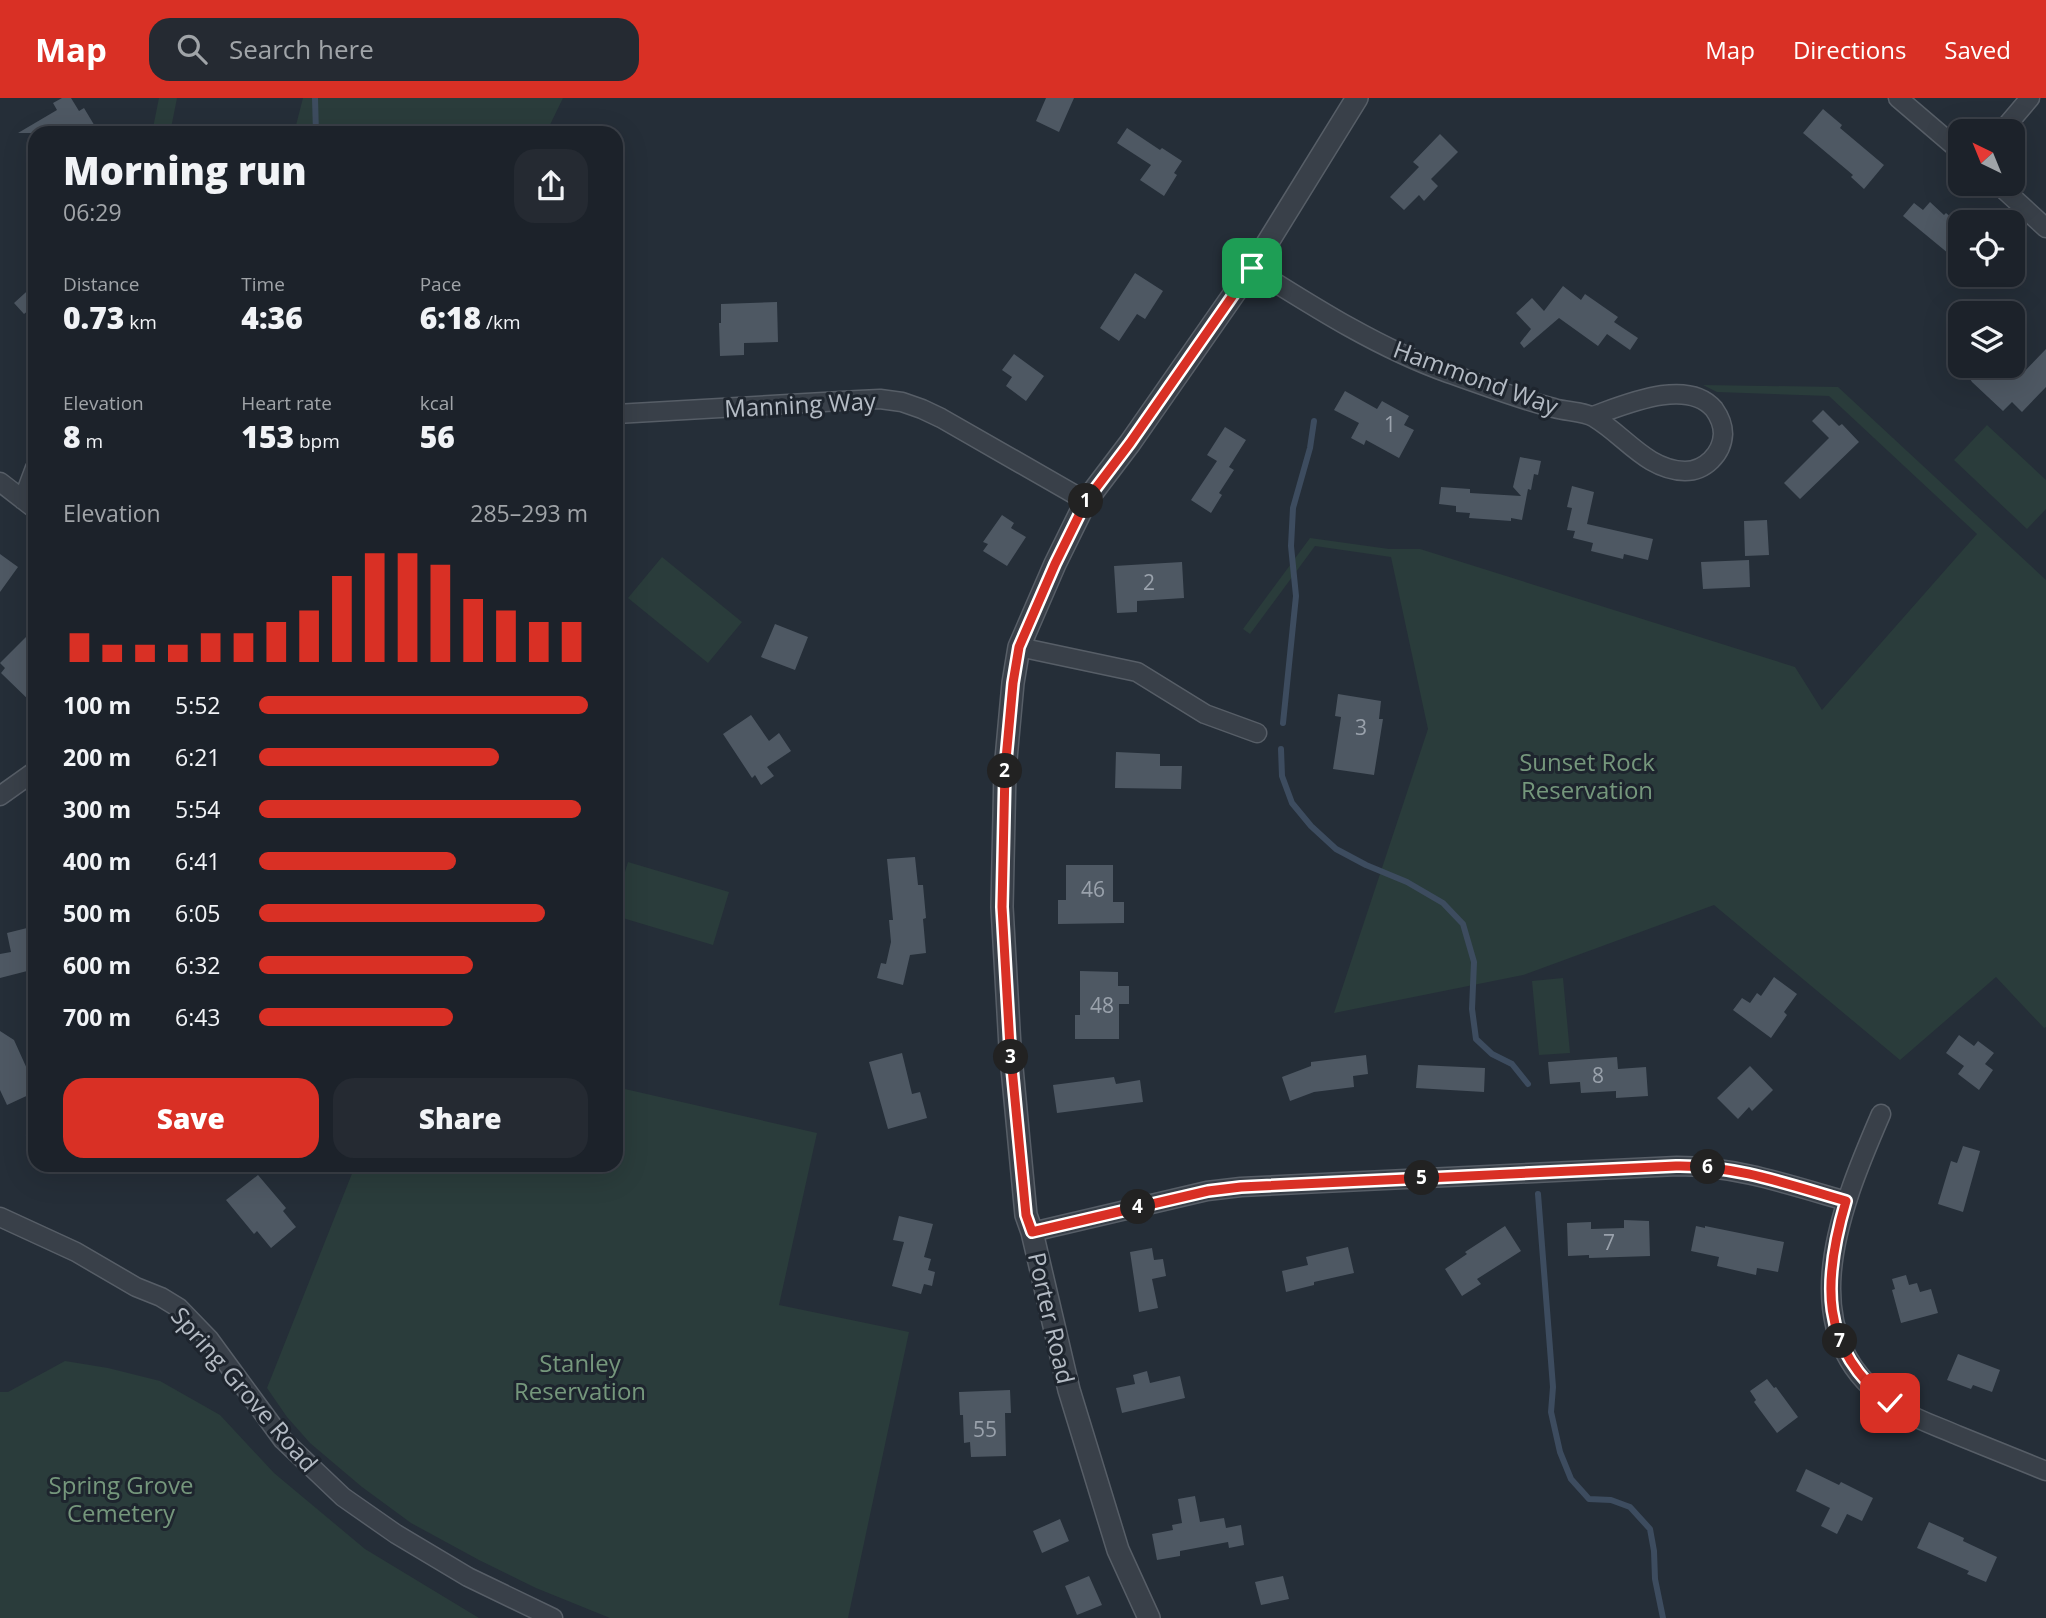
<!DOCTYPE html>
<meta charset="utf-8">
<style>
:root{--surface:#1c222a;--page:#252a32;--text:#f1f3f6;--muted:#a0a4a8;--line:#3a3f47;--accent:#d93025}
body{margin:0;font-family:"Open Sans",sans-serif;background:var(--page);color:var(--text);height:100vh;display:flex;flex-direction:column;font-size:26px;white-space:nowrap}
*{box-sizing:border-box;margin:0}
p{font-size:23px;color:var(--muted)}
.icon{flex:none;width:38px;height:38px;fill:none;stroke:currentColor;stroke-width:2;stroke-linecap:round;stroke-linejoin:round}
.map{position:relative;flex:1;overflow:hidden}
.details{position:absolute;left:28px;top:28px;width:595px;height:1046px;display:flex;flex-direction:column;background:var(--surface);border-radius:21px;box-shadow:0 7px 28px #0002,0 0 0 2px var(--line)}
.details>*{flex:none}
.needle{width:46px;rotate:317deg}
.fabs{position:absolute;left:1948px;top:21px;display:grid;gap:14px}
.fabs a{display:grid;place-items:center;width:77px;height:77px;border-radius:14px;background:var(--surface);box-shadow:0 7px 28px #0002,0 0 0 2px var(--line);font-size:35px}
.pin{position:absolute;display:grid;place-items:center;width:60px;height:60px;color:#fff;margin:-30px;border-radius:14px;box-shadow:0 4px 10px #0006}
.km{position:absolute;width:35px;height:35px;margin:-18px;border-radius:50%;background:#222;color:#fff;font-size:19px;line-height:35px;text-align:center}
.round{display:grid;place-items:center;flex:none;width:74px;height:74px;border-radius:21px;background:var(--page)}
.head{display:flex;align-items:center;justify-content:space-between;height:119px;padding:0 35px}
h1{font-size:38px;font-weight:800;line-height:52px}
.stats{display:grid;grid-template-columns:repeat(3,1fr);gap:10px;height:119px;padding:7px 35px}
.stats div{display:grid;align-content:center}
.stats b{font-size:30px;font-weight:800}
.stats small{font-size:19px;font-weight:400}
.stats p{font-size:19px}
.chart{height:196px;padding:14px 35px}
.chart p{display:flex;justify-content:space-between}
.chart svg{width:100%;height:126px;margin-top:7px;stroke:var(--accent);stroke-width:6}
.primary-button{display:flex;gap:14px;margin-top:auto;padding:14px 35px}
.primary-button a{flex:1;height:80px;border-radius:21px;background:var(--accent);color:#fff;font-size:28px;font-weight:800;line-height:80px;text-align:center}
.primary-button a+a{background:var(--page);color:var(--text)}
ul{padding:0 35px;list-style:none;font-size:23px}
li{display:grid;grid-template-columns:112px 84px 1fr;align-items:center;height:52px}
li i{height:18px;border-radius:9px;background:var(--accent)}
header{display:flex;align-items:center;gap:42px;box-sizing:border-box;height:98px;padding:0 35px;background:var(--accent);color:#fff}
header strong{font-size:33px}
nav{display:flex;gap:38px;margin-inline-start:auto;font-size:24px}
.search{width:490px;height:63px;background:var(--page);display:flex;align-items:center;gap:18px;box-sizing:border-box;padding:0 24px;border-radius:21px;color:var(--muted);font-size:26px}
.map>svg:first-child{display:block}
.green{fill:#2a3c3b}
.lines{fill:none;stroke-linecap:round;stroke-linejoin:round}
.stream{stroke:#3d4c5f;stroke-width:6}
.building{fill:#4e5863}
.minor-casing{stroke:#575e67;stroke-width:21}
.tertiary-casing{stroke:#575e67;stroke-width:24}
.minor{stroke:#394049;stroke-width:18}
.tertiary{stroke:#394049;stroke-width:21}
.route-casing{stroke:#fff;stroke-width:14}
.route{stroke:#d93025;stroke-width:9}
.labels{text-anchor:middle;dominant-baseline:central;stroke-width:6;stroke-linejoin:round;paint-order:stroke}
.number-label{font-size:21px;fill:#9aa2ac}
.street-label{font-size:24px;fill:#b4bbc4;stroke:#1e252e}
.park-label{font-size:24px;fill:#75977c;stroke:#1e252e}
</style>
<header>
<strong>Map</strong>
<div class="search"><svg class="icon" aria-label="search" viewBox="0 0 24 24"><circle cx="10" cy="10" r="6"/><path d="M15 15l6 6"/></svg>Search here</div>
<nav><a>Map</a><a>Directions</a><a>Saved</a></nav>
</header>
<div class="map">
<svg width="2046" height="1520" viewBox="0 0 2046 1520">
<rect width="100%" height="100%" fill="#252e38"/>
<path class="green" d="M159 0H177L170 35H152Z
M303 0H563L546 35H294Z
M1703 287 1838 289 2046 482V929L2044 930 1996 879 1900 962 1714 807 1523 877 1334 915 1428 631 1391 459 1315 448 1250 536 1243 531 1310 440 1389 451H1420L1795 569 1822 612 1977 436 1829 298 1717 294Z
M1987 327 2046 382V411L2027 431 1954 362Z
M662 459 742 524 708 565 628 500Z
M628 764 729 794 713 847 616 818V803Z
M1563 880 1570 955 1539 957 1532 883Z
M616 989 817 1035 779 1207 909 1234 848 1520H610L536 1490 479 1462 411 1425 362 1389 310 1345 287 1319 267 1290 355 1068H616Z
M65 1263 108 1270 160 1283 220 1317 274 1375 365 1451 479 1520H0V1294H8Z"/>
<g class="lines">
<path class="stream" d="M315 0 316 35
M1283 625 1296 498 1291 448 1293 410 1310 350 1314 323
M1281 651 1282 678 1292 705 1311 728 1336 751 1366 767 1407 784 1443 805 1463 826 1474 864 1472 911 1476 941 1492 956 1512 966 1528 986
M29 1037 35 1028
M1538 1096 1553 1289 1551 1314 1560 1354 1571 1381 1589 1401 1611 1402 1630 1409 1650 1431 1654 1453 1655 1481 1663 1520"/>
</g>
<path class="building" d="M62 0H71L79 13 84 10 99 35H18L57 12 53 5Z
M1046 0H1074L1059 34 1036 23Z
M1823 11 1842 27 1840 30 1884 67 1864 91 1851 79 1853 77 1803 35Z
M1127 30 1160 52 1162 50 1182 63 1174 75 1177 77 1164 98 1140 82 1151 67 1117 45Z
M1440 36 1458 54 1431 81 1438 88 1424 103 1419 97 1404 112 1390 99 1419 69 1413 64Z
M1930 104 1944 117 1946 115 1960 127V165L1903 118 1914 105 1923 112Z
M1135 175 1163 193 1145 221 1137 216 1119 243 1100 230Z
M35 186V207L24 216 14 205Z
M1563 188 1581 202 1585 196 1618 219 1614 224 1638 240 1630 252 1607 236 1598 248 1559 220 1524 250 1520 245 1531 231 1516 215 1532 200 1544 213Z
M777 204 778 244 744 245V257L720 258 719 225H721V206Z
M2046 251V289L2022 314 2012 304 2003 313 1972 284 1962 268H2009L2020 278Z
M1014 256 1044 278 1026 303 1006 288 1012 279 1002 272Z
M1345 293 1377 311 1382 303 1409 318 1404 327 1414 332 1399 360 1366 342 1364 347 1351 340 1359 325 1334 312Z
M1823 312 1839 328 1842 326 1859 344 1800 401 1784 385 1829 340 1812 323Z
M1225 329 1246 342 1229 369 1234 372 1219 395 1222 397 1211 415 1191 402 1217 363 1207 357Z
M1520 359 1541 363 1538 377 1534 376 1531 392 1528 391 1522 422 1511 420V423L1469 420 1470 415 1456 414V408L1439 406 1441 389 1470 391V395L1521 398 1513 389Z
M1572 388 1594 394 1587 426 1653 441 1648 462 1624 456 1623 461 1591 453 1593 445 1573 440 1575 433 1567 432 1572 410 1567 409Z
M1002 417 1014 425 1011 430 1026 439 1007 468 983 453 988 446 983 444Z
M1767 422 1769 457 1745 458 1744 423Z
M0 456 18 469 0 494Z
M1749 462 1750 489 1703 491 1701 464Z
M1182 464 1184 500 1137 503V514L1117 515 1114 468Z
M775 526 808 539 795 572 761 559Z
M35 530V608L1 575 5 570 0 565Z
M1338 596 1381 603 1379 621H1383L1374 677 1333 671 1341 619 1335 618Z
M751 617 769 643 779 635 791 653 767 669 774 678 761 687 755 677 752 680 723 636Z
M1116 654 1160 656V668H1182L1181 691 1115 690Z
M915 759 918 787H923L926 820 923 821 926 855 910 857 903 887 877 880 881 865 886 866 891 844 889 822H893L887 761Z
M1066 767H1113V804H1124V825L1058 826V802H1066Z
M35 828V871L0 880V856L11 854 7 835Z
M1080 873 1118 874V888H1129V906H1119V941H1075V917H1080Z
M1774 879 1797 896 1784 914 1787 917 1771 940 1733 912 1742 900 1750 905 1757 895 1761 898Z
M0 933 14 942 28 973 35 970V994L7 1007 0 992Z
M1959 937 1974 948 1978 943 1994 955 1985 966 1993 972 1979 992 1958 976 1964 968 1946 955Z
M902 955 912 996 920 994 927 1020 888 1031 869 964Z
M1366 957 1368 976 1353 978 1354 989 1314 994 1290 1003 1282 979 1311 968V964Z
M1617 959 1618 971 1646 969 1648 998 1616 1000V993L1581 995 1580 984 1550 986 1548 964Z
M1418 967 1485 970 1484 994 1416 990Z
M1750 968 1773 992 1752 1013 1749 1009 1738 1021 1717 1000Z
M1114 979 1116 986 1140 982 1143 1004 1057 1015 1053 987Z
M1963 1048 1980 1053 1963 1114 1938 1106 1951 1063 1957 1065Z
M258 1077 286 1110 283 1113 296 1129 271 1150 257 1133 254 1136 226 1102Z
M899 1118 933 1126 924 1159 931 1161 928 1172 935 1174 932 1188 924 1186 921 1196 892 1188 904 1144 893 1142Z
M1624 1122 1649 1123 1650 1158 1589 1160V1157L1568 1158 1567 1125 1591 1124V1131L1624 1130Z
M1505 1128 1521 1153 1477 1181 1481 1186 1462 1198 1445 1171 1467 1156 1465 1154Z
M1696 1128 1705 1130V1128L1784 1144 1778 1174 1757 1170 1756 1177 1717 1168 1719 1159 1691 1153Z
M1348 1149 1354 1175 1314 1184V1187L1286 1194 1282 1173 1308 1167 1306 1159Z
M1152 1150 1154 1162 1163 1161 1166 1178 1152 1181 1158 1210 1139 1214 1130 1154Z
M1906 1177 1909 1187 1917 1185 1920 1194 1931 1191 1938 1215 1901 1225 1892 1192 1895 1191 1892 1181Z
M1958 1256 2000 1272 1992 1294 1973 1287 1971 1291 1947 1282Z
M1147 1273 1150 1285 1180 1278 1185 1300 1122 1315 1116 1290 1135 1286 1133 1277Z
M1767 1281 1774 1290 1776 1289 1798 1319 1777 1335 1754 1304 1756 1302 1750 1293Z
M1010 1292 1011 1315H1005L1006 1358 971 1359 970 1344 964 1345 963 1317H960L959 1294Z
M1806 1371 1839 1387 1841 1384 1873 1400 1862 1423 1847 1416 1837 1436 1821 1428 1830 1410 1796 1393Z
M1195 1398 1200 1424 1224 1420 1226 1430 1241 1427 1244 1447 1229 1450 1228 1444 1180 1453V1458L1157 1462 1152 1436 1173 1432 1172 1427 1182 1425 1178 1401Z
M1060 1421 1069 1443 1042 1455 1033 1433Z
M1929 1424 1964 1440 1963 1443 1997 1459 1986 1484 1967 1476 1969 1473 1917 1450Z
M1089 1478 1102 1507 1077 1517 1065 1488Z
M1283 1478 1289 1501 1261 1507 1255 1484Z"/>
<g class="lines">
<defs>
<path id="minor" d="M1898 0 1960 53
M2002 33 2030 0
M1998 86 2046 130
M1252 170C1314 209 1378 250 1448 275 1483 287 1518 301 1554 310 1567 314 1584 313 1595 320 1625 338 1647 372 1685 373 1705 373 1722 356 1723 336 1723 327 1719 318 1714 311 1687 279 1624 307 1593 318
M616 316 859 302 880 301 902 304 922 311 941 320 1086 403
M0 384 35 411
M23 402 35 370
M1019 549 1137 574 1205 616 1257 635
M0 698 35 673
M1881 1016C1839 1113 1784 1245 1903 1313 1920 1323 1939 1329 1957 1337 1986 1349 2016 1361 2046 1373
M0 1119 76 1154 136 1189 161 1199 179 1210 209 1241 283 1342 343 1399 396 1436 468 1479 553 1520
M1032 1134 1207 1093 1241 1089 1677 1068C1735 1068 1790 1087 1846 1103"/>
<path id="tertiary" d="M1149 1520 1118 1452 1069 1292 1032 1134 1026 1117 1010 949 1002 809 1005 672 1013 585 1019 549 1055 466 1086 403 1130 345 1252 170 1357 0"/>
</defs>
<use href="#minor" class="minor-casing"/>
<use href="#tertiary" class="tertiary-casing"/>
<use href="#minor" class="minor"/>
<use href="#tertiary" class="tertiary"/>
</g>
<g class="lines">
<defs>
<path id="route" d="M1252 170 1130 345 1086 403 1055 466 1019 549 1013 585 1005 672 1002 809 1010 949 1026 1117 1032 1134 1208 1093 1241 1089 1676 1068C1735 1067 1790 1087 1846 1103 1823 1181 1818 1250 1890 1305"/>
</defs>
<use href="#route" class="route-casing"/>
<use href="#route" class="route"/>
</g>
<g class="labels">
<g class="number-label">
<text x="1390" y="326">1</text>
<text x="1149" y="484">2</text>
<text x="1361" y="629">3</text>
<text x="1093" y="791">46</text>
<text x="1102" y="907">48</text>
<text x="1598" y="977">8</text>
<text x="1609" y="1144">7</text>
<text x="985" y="1331">55</text>
</g>
<g class="street-label">
<text transform="translate(1476 279) rotate(20)">Hammond Way</text>
<text transform="translate(800 306) rotate(-3)">Manning Way</text>
<text transform="translate(1052 1220) rotate(77)">Porter Road</text>
<text transform="translate(245 1291) rotate(49)">Spring Grove Road</text>
</g>
<g class="park-label">
<text x="1587" y="663">Sunset Rock<tspan x="1587" dy="28">Reservation</tspan></text>
<text x="580" y="1264">Stanley<tspan x="580" dy="28">Reservation</tspan></text>
<text x="121" y="1386">Spring Grove<tspan x="121" dy="28">Cemetery</tspan></text>
</g>
</g>
</svg>
<div class="fabs">
<a><svg class="needle" viewBox="-14 -14 28 28"><path d="M0-13l5 13h-10z" fill="#e53935"/><path d="M0 13l5-13h-10z" fill="#a0a4a8"/></svg></a>
<a><svg class="icon" aria-label="locate" viewBox="0 0 24 24"><circle cx="12" cy="12" r="6"/><path d="M12 2v4M12 18v4M2 12h4M18 12h4"/></svg></a>
<a><svg class="icon" aria-label="layers" viewBox="0 0 24 24"><path d="M12 4l9 5-9 5-9-5zM3 14l9 5 9-5"/></svg></a>
</div>
<div class="pin" style="left:1252px;top:170px;background:#1e9e55"><svg class="icon" aria-label="arrive" viewBox="0 0 24 24"><path d="M6 21V4h12l-3 4 3 4H6"/></svg></div>
<div class="pin" style="left:1890px;top:1305px;background:#d93025"><svg class="icon" aria-label="check" viewBox="0 0 24 24"><path d="M5 12l5 5 9-10"/></svg></div>
<b class="km" style="left:1086px;top:403px">1</b>
<b class="km" style="left:1005px;top:673px">2</b>
<b class="km" style="left:1011px;top:959px">3</b>
<b class="km" style="left:1138px;top:1109px">4</b>
<b class="km" style="left:1422px;top:1080px">5</b>
<b class="km" style="left:1708px;top:1069px">6</b>
<b class="km" style="left:1840px;top:1243px">7</b>
<section class="details">
<div class="head"><div><h1>Morning run</h1><p>06:29</p></div><a class="round"><svg class="icon" aria-label="share" viewBox="0 0 24 24"><path d="M12 15V3M7 8l5-5 5 5M5 13v7h14v-7"/></svg></a></div>
<div class="stats">
<div><p>Distance</p><b>0.73<small> km</small></b></div>
<div><p>Time</p><b>4:36</b></div>
<div><p>Pace</p><b>6:18<small> /km</small></b></div>
</div>
<div class="stats">
<div><p>Elevation</p><b>8<small> m</small></b></div>
<div><p>Heart rate</p><b>153<small> bpm</small></b></div>
<div><p>kcal</p><b>56</b></div>
</div>
<div class="chart"><p><span>Elevation</span>285–293 m</p>
<svg viewBox="0 0 160 44" preserveAspectRatio="none"><path d="M5 44V34M15 44V38M25 44V38M35 44V38M45 44V34M55 44V34M65 44V30M75 44V26M85 44V14M95 44V6M105 44V6M115 44V10M125 44V22M135 44V26M145 44V30M155 44V30"/></svg>
</div>
<ul>
<li><b>100 m</b>5:52<i style="width:100%"></i></li>
<li><b>200 m</b>6:21<i style="width:73%"></i></li>
<li><b>300 m</b>5:54<i style="width:98%"></i></li>
<li><b>400 m</b>6:41<i style="width:60%"></i></li>
<li><b>500 m</b>6:05<i style="width:87%"></i></li>
<li><b>600 m</b>6:32<i style="width:65%"></i></li>
<li><b>700 m</b>6:43<i style="width:59%"></i></li>
</ul>
<div class="primary-button"><a>Save</a><a>Share</a></div>
</section>
</div>
